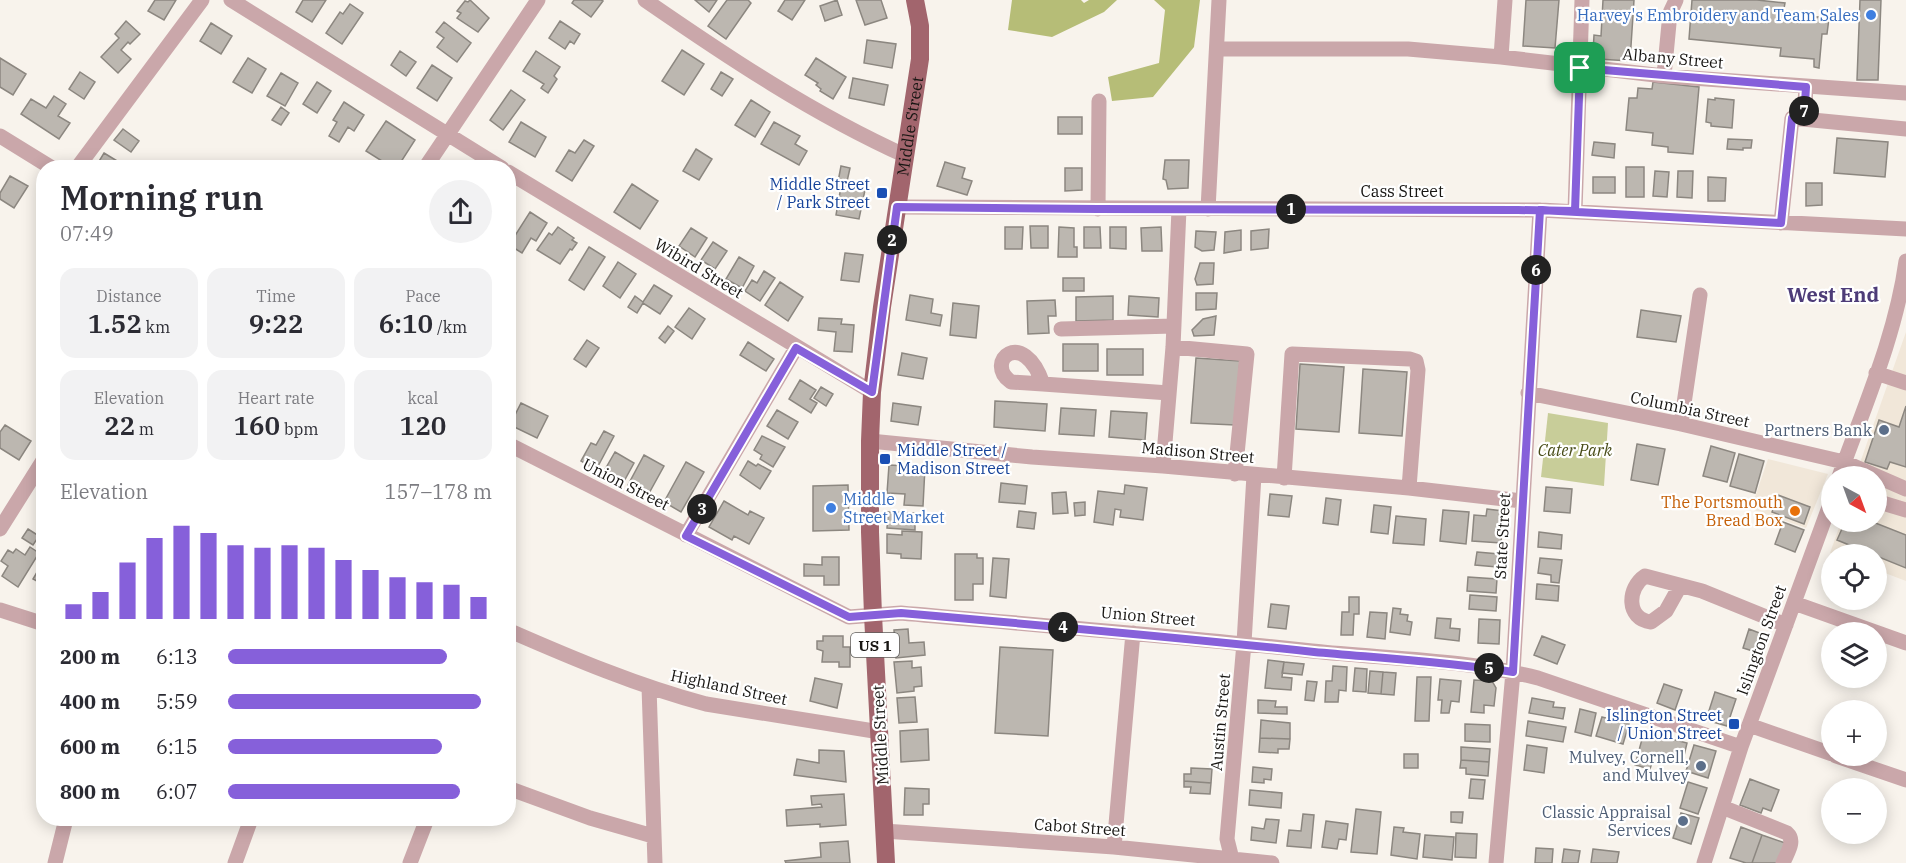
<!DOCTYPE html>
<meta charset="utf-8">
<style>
:root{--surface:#fff;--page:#f2f2f3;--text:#2b2b33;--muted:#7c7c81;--accent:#8660da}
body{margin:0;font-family:"IBM Plex Serif",serif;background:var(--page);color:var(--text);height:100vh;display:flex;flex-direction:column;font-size:22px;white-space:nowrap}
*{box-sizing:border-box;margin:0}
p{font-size:20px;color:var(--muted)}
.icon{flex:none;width:33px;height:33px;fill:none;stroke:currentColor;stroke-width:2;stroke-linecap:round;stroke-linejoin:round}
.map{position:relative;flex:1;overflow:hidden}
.drawer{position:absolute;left:36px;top:160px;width:480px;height:666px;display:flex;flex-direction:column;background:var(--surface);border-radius:24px;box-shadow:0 3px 15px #0003}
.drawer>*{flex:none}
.needle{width:39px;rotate:139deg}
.controls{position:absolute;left:1821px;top:466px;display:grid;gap:12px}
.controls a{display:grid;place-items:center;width:66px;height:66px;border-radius:50%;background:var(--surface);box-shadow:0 3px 15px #0003;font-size:30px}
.pin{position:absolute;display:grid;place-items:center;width:51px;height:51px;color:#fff;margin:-26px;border-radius:12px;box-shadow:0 3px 9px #0006}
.km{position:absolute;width:30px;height:30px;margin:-15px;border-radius:50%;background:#222;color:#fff;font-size:16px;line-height:30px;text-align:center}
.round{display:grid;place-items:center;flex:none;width:63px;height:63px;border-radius:32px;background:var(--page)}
.summary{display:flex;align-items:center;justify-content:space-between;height:102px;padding:0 24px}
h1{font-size:33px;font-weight:600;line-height:45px}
.metrics{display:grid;grid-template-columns:repeat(3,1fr);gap:9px;height:102px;padding:6px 24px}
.metrics div{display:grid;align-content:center;border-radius:15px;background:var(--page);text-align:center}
.metrics b{font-size:26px;font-weight:600}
.metrics small{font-size:16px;font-weight:400}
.metrics p{font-size:16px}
.chart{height:168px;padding:12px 24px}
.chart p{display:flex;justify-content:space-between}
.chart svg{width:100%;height:108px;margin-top:6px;stroke:var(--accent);stroke-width:6}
ul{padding:0 24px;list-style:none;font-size:20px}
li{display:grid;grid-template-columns:96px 72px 1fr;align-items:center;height:45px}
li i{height:15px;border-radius:8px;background:var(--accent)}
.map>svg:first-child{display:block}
.built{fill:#f1e7d9}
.green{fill:#c8cd99}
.forest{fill:#b6bd77}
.building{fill:#bcb7b0;stroke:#8c8780;stroke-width:1.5}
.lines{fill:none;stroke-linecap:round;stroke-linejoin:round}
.minor{stroke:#caa7aa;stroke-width:15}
.major{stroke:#a2656d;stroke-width:18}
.route-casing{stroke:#fff;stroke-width:12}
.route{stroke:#8660da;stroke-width:8}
.shop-dot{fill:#3f7fe0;stroke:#fff;stroke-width:2}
.transit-dot{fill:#1a4fb4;stroke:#fff;stroke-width:2}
.service-dot{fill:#5c6f8a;stroke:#fff;stroke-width:2}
.food-dot{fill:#e8710a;stroke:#fff;stroke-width:2}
.labels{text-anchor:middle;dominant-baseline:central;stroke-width:4.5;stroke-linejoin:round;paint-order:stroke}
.shield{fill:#fff;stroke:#5d5c5a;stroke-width:1.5}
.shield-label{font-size:15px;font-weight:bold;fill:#181613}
.shop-label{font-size:16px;fill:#366cbe;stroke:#fff;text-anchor:end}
.street-label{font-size:16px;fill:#181613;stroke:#fff}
.transit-label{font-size:16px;fill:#164399;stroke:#fff;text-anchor:end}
.service-label{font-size:16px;fill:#4e5e75;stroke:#fff;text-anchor:end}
.park-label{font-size:16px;font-style:italic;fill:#484c18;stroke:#fff}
.food-label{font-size:16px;fill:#c56008;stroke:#fff;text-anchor:end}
.quarter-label{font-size:20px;font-weight:bold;fill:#4d3c78;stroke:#fff}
</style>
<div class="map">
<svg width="1906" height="863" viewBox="0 0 1906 863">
<rect width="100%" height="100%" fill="#f8f3ec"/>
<path class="built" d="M1906 332V581L1877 570 1876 555H1837L1830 553 1841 522H1876V477H1855Z
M1768 459 1828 474 1806 528 1751 509Z"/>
<path class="green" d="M1548 413 1608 423 1604 486 1541 477Z"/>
<path class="forest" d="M1012 0H1081L1084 3 1089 0H1117L1104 12 1052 37 1008 30Z
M1154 0H1200L1194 47 1153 97 1112 101 1108 77 1159 63 1165 10Z"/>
<path class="building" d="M155 0H176L164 20 148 11Z
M303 0H326L312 22 296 12Z
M470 0 489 18 478 32 457 18 461 13 457 11 465 1 468 2Z
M574 0H601L603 1 591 17 572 3Z
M695 0H717L709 12Z
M727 0H748L751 3 726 39 708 26Z
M785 0H805L792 20 778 11Z
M837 0 842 15 825 21 820 6Z
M856 0H881L887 18 865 25Z
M1526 0H1559L1555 48 1523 46Z
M1603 0H1634L1630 61 1598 59V53H1593L1594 35 1601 36Z
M1692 0H1757L1785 3 1783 14 1829 18 1827 34H1822L1819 68 1814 67V59L1780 56 1781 48 1689 39Z
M1860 0H1881L1878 80H1857Z
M350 4 363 13 342 44 326 33 340 12 343 14Z
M126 21 140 34 130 44 128 42 121 50 131 59 118 73 101 57 119 38 115 34Z
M560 21 580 34 574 44 570 41 565 49 549 38Z
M444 22 471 43 457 62 437 47 444 38 436 32Z
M211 23 232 36 221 54 200 41Z
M867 40 896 44 892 68 864 63Z
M682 50 704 64 684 95 662 81Z
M400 51 416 62 406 76 391 65Z
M536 51 560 67 554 76 557 79 548 93 541 88 544 84 523 71Z
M0 58 26 74 13 95 0 87Z
M248 58 266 69 252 93 233 82Z
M816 58 846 77 833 99 820 91 821 89 816 85 818 83 805 75Z
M432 65 452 78 437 101 417 88Z
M80 72 95 82 84 99 69 89Z
M721 72 733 79 722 96 711 89Z
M281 73 298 83 285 106 267 96Z
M853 78 888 85 884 105 849 98Z
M317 82 331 91 317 113 303 104Z
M1653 82 1699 87 1693 154 1668 152V147L1652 145 1653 133 1626 130 1629 98H1637L1638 88 1652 89Z
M511 90 525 100 503 130 490 120Z
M54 96 66 104 58 116 70 123 59 139 21 114 31 99 46 108Z
M1715 98 1734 100 1732 128 1711 126V123L1706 122 1708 99 1715 100Z
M751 100 770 112 755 137 735 125Z
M344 102 364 115 354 131 348 127 339 142 329 136 337 122 333 120Z
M281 107 289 113 281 125 272 120Z
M1058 117H1082V134H1058Z
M386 121 415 140 397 168H393L366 151Z
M521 122 546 137 535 157 509 142Z
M774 122 800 136 795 144 807 151 799 165 761 144Z
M123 129 139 141 131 152 114 140Z
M1837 138 1888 142 1885 177 1834 173Z
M1728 139 1752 140 1751 148H1743V150L1727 149Z
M584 140 594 146 572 181 556 171 569 150 575 153Z
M1594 142 1615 144 1614 158 1592 155Z
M696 149 712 159 699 180 683 171Z
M104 153 127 167V168H95Z
M1165 160H1189L1188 188 1168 189 1166 180 1163 179Z
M945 162 965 168 962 178 972 181 967 195 937 186Z
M841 166 850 168 846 186 865 190 859 219 836 215 841 187H837Z
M1626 167H1644V197H1626Z
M1065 168H1082V190L1065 191Z
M1655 171 1669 172 1667 197 1653 196Z
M1678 171H1693L1692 198 1677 197Z
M10 176 28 186 14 208 0 199V193Z
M1593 177H1615V193H1593Z
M1708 177 1726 178 1725 201H1708Z
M1806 183H1822V205L1806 206Z
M632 184 658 201 640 229 614 212Z
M530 212 547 223 536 241 531 238 522 253 509 245Z
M1030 226H1048V248H1031Z
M558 227 574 238 572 240 577 243 572 250 570 249 560 264 537 250 549 233 552 235Z
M1005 227H1023L1022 249H1005Z
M1059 227 1074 228V247H1077V257H1058Z
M1084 227H1100L1101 248H1084Z
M1110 227H1126V249L1110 248Z
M1161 227 1162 251H1142L1141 228Z
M691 228 707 238 695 257 679 246Z
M1269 229 1268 248 1251 250V231Z
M1241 230V250L1224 253 1225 232Z
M1196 231 1216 232 1214 250 1202 251 1195 247Z
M713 242 727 251 715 269 701 260Z
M589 247 605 257 584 290 569 280Z
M845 253 863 255 859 282 841 280Z
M739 257 754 266 742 288 726 279Z
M618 262 636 274 620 298 603 286Z
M1200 263H1214L1213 284 1197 285 1195 279Z
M764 271 775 278 760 301 745 291 752 280 757 283Z
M1063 278H1084V291H1063Z
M780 282 803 297 788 321 765 305Z
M654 285 672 296 660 314 643 303 637 313 628 307 635 296 643 302Z
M1196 293H1217L1216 309 1196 310Z
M910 295 933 299 931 313 942 315 940 326 906 320Z
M1113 296V320L1076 321V297Z
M1129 296 1159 298 1158 317 1128 315Z
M1055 300 1056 316H1048L1049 333 1028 334 1027 301Z
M953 303 979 306 976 338 950 335Z
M689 308 705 319 692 339 675 327Z
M1641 310 1681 316 1676 342 1637 337Z
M1216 316 1214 335 1194 336 1192 330 1203 319Z
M819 318 842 319 841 324 854 325 852 352 834 351 836 332 818 330Z
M668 326 674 331 665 343 659 338Z
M587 340 599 348 586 367 574 359Z
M748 342 774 359 766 371 740 355Z
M1063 344H1098V371H1063Z
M1107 349H1143V375H1107Z
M902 353 927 358 923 379 898 375Z
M1196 358 1240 361 1235 425 1191 423Z
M1300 364 1344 367 1339 432 1296 429Z
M1363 369 1407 372 1402 436 1359 433Z
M800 380 816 390 810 399 817 403 811 413 789 399Z
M821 387 833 394 826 406 814 398Z
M995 401 1047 404 1045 431 994 427Z
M521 403 548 416 537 438 510 425Z
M893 403 921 407 918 425 891 421Z
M1906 406V467L1890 462 1887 469 1865 462 1879 420 1899 427Z
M1061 408 1096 410 1094 436 1059 434Z
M777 410 798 422 788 439 767 426Z
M1111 411 1147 413 1145 440 1109 437Z
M5 425 31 441 19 460 0 448V432Z
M604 431 614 436 596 470 581 461 591 443 596 445Z
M762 436 785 447 773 467 760 459 762 455 754 450Z
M1637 444 1665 449 1658 485 1631 480Z
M1711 446 1735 453 1727 482 1703 476Z
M615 452 634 463 623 483 603 473Z
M1739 454 1764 461 1755 493 1730 486Z
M644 455 664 466 648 495 628 485Z
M748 461 756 466 758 464 771 471 760 489 740 475Z
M686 462 704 472 681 512 664 502Z
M889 465 925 467 923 506 904 505 905 494 887 493Z
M1001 483 1027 486 1025 504 999 502Z
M848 485 849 530 813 531V486Z
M1125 485 1147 488 1143 520 1120 517 1121 510 1115 509 1113 525 1094 522 1098 491 1124 494Z
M1546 487 1572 489 1570 513 1544 511Z
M1066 492 1068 513 1053 514 1052 493Z
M1270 494 1292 496 1289 517 1268 515Z
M1778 495 1810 507 1804 524 1772 512Z
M1326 498 1341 500 1338 525 1323 523Z
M724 501 748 515 750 511 764 518 749 544 734 536 732 540 709 527Z
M1085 502V515L1075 516 1074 503Z
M1374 505 1391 507 1388 534 1371 532Z
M1487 509 1503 511 1501 543 1472 541 1474 515 1486 516Z
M1443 510 1469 512 1466 544 1440 541Z
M1019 511 1036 513 1034 529 1017 527Z
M888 512 915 513V530L887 528Z
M1396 516 1426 519 1424 545 1393 543Z
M1783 522 1804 530 1795 552 1775 544Z
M1845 522H1873L1906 535V568L1837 540Z
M28 529 39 536 33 545 22 538Z
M902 531 922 532 921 559 901 558V554L887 553V534L902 535Z
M1539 532 1562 535 1561 549 1538 547Z
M30 547 39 553 18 587 2 576 8 566 1 561 8 550 13 553 16 549 25 555Z
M1477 552 1499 554 1497 567 1475 565Z
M955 554H977V558H983V584H973V600H955Z
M822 557H839V585H824V576H804V564L822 565Z
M993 558 1009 559 1006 598 990 596Z
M1540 558 1562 560 1559 583 1551 582V575L1538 573Z
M40 567 44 569V585L33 579Z
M1468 577 1497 579 1496 593 1467 591Z
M1537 584 1559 586 1558 601 1536 599Z
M1470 595 1497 597 1496 611 1469 609Z
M1349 597H1359V614H1354L1353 635H1341L1342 612H1349Z
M1271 604 1289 606 1286 629 1268 627Z
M1393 608 1401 609 1400 614 1408 615 1407 621 1412 622 1410 635 1390 632Z
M1370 612 1387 613 1385 639 1367 637Z
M1437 618 1451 619 1450 628 1460 629 1459 641 1435 638Z
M1479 619 1500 620 1499 644 1478 643Z
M908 629 909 643 924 642 925 655 896 658 894 630Z
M1749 629 1762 634 1756 652 1743 648Z
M823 636H843V647H850V667H839V662H822L823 651 817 649V641H823Z
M1542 636 1565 645 1557 664 1534 655Z
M1000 647 1053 650 1048 736 995 733Z
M1268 660 1284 662 1282 677 1292 678 1291 690 1265 688Z
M912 661V668L921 667 922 686 914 687V691L897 693 894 662Z
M1284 662 1304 664 1302 675 1282 673Z
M1333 666 1347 667 1346 691 1339 690 1338 702H1325L1326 681H1332Z
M1355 668 1367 669 1366 692 1353 691Z
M1370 671 1383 672 1381 694 1368 693Z
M1383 672 1396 673 1394 695 1381 694Z
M1417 677H1431L1429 721H1415Z
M815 678 842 684 837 708 810 701Z
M1440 679 1461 681 1459 702 1451 701 1449 713H1441L1442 700H1438Z
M1474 680 1492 681 1496 688 1494 706 1484 705V713L1471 712Z
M1307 681 1317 682 1314 701 1305 700Z
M1664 684 1682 690 1675 710 1657 703Z
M1715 692 1736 699 1727 726 1706 720Z
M915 697 917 722 899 723 897 698Z
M1532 698 1554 702 1553 707 1565 708 1563 719 1529 713Z
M1258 700 1276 701 1275 707H1287V714L1258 713Z
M1580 709 1596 713 1591 736 1575 732Z
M1602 717 1629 724 1623 744 1596 736Z
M1261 720 1290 723V739L1260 738Z
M1528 721 1566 727 1563 742 1526 736Z
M1465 724 1490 725V742L1465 741Z
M928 729 929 760 901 762 900 731Z
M1644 732 1687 743 1683 760 1655 753 1650 769 1635 765Z
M1260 738 1290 739 1289 749H1278V753L1259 752Z
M1527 745 1547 748 1544 773 1524 770Z
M1694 745 1716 751 1708 778 1686 771Z
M1461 747 1490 749 1489 762 1461 760Z
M819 750 844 751 846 782 794 775 797 759 819 763Z
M1404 754H1418V768H1404Z
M1461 760 1489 762 1488 776 1466 774V768H1460Z
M1253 767 1272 769 1271 780 1264 779V783L1252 782Z
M1191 768 1212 769 1211 783 1184 781V774H1191Z
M1471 779 1485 780 1483 799 1469 798Z
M1750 779 1779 790 1771 811 1763 808 1761 813 1740 805Z
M1184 781 1211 783 1210 794 1190 793 1191 787H1184Z
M1688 782 1707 788 1698 814 1680 808Z
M905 788 929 789V804H923V815H904Z
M1250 790 1282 793 1281 808 1249 805Z
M844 794 846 825 820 827V824L787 826 786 810 822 807 821 804 812 805 811 796Z
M1356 809 1381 812 1377 854 1351 852Z
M1451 812H1463L1462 823 1451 822Z
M1681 813 1699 818 1691 844 1673 838Z
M1303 814 1314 815 1311 848 1287 846 1289 830 1301 831Z
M1266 819 1279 820 1276 843 1251 840 1252 827 1264 829Z
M1326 821 1348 824 1346 840 1339 839 1337 849 1322 847Z
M1394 827 1404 828 1403 832 1420 834 1417 859 1391 855Z
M1741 827 1762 835 1752 863H1746L1730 858Z
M1456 833 1477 834 1476 858 1455 857Z
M1425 835 1454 837 1452 860 1423 857Z
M1762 835 1788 844 1781 863H1752Z
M848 841 850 863H786L785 861 821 857 820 843Z
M1536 848 1553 849 1552 863H1535Z
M1564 849 1580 851 1578 863H1562Z
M1593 849 1619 852 1617 863H1591Z"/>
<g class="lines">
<path class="minor" d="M231 0 502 168
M645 0C729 58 813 114 906 156
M1217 49H1408L1501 57 1664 76 1906 93
M1501 57 1505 0
M1664 76 1670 13 1676 0
M1804 119 1806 87
M0 136 52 168
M77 168 202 0
M425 168 538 0
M508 172 872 392
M897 207 1540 210 1906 229
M1098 209 1099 101
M1208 209 1219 0
M1575 211 1582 0
M1781 223 1792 118 1906 129
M1061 329 1174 326
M1173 347 1247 354 1235 474
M1876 373 1906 383
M1043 384 1011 382C983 362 1023 326 1043 384L1169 393
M1528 393 1681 424 1844 462 1906 489
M1681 424 1700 295
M870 441 1032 457 1163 466 1409 488 1522 501
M508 444 849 617 901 613C1038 625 1175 636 1312 651 1388 659 1464 659 1538 678L1741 747
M1163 466 1173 347 1179 209
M1839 477C1864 407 1896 335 1906 261
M1284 478 1292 354 1410 359 1416 361 1418 370 1409 488
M1876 501 1906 510
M0 529 44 459
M686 535 796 348
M1680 586 1666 611 1651 622C1626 619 1627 588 1645 576L1702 591 1786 625
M1794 603 1906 643
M0 610 44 624
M508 630C572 658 638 686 706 704L880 732
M649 687 655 863
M1749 725 1832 754
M1836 756 1906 780
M508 788 590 818 653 836
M1722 807 1787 833C1796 841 1787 853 1783 863
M884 831 1114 847 1272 863
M1114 847 1133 633
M55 863 66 819
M235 863 251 819
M410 863 427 819
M1233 863 1227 839 1244 643 1254 475
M1496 863 1513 672 1540 210
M1704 863 1741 747 1832 499"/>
<path class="major" id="s1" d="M886 863 873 615 870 532V441L872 392 882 307 920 59V26L915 0"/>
</g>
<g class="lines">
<defs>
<path id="route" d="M1580 68 1575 211 1518 210 1098 209 897 207 872 392 796 348 686 536 849 617 901 613C1039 625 1176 637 1314 652 1380 658 1447 662 1513 672L1540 210 1781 223 1792 118 1804 119 1806 87 1580 68"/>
</defs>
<use href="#route" class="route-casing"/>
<use href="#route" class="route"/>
</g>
<g class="shop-dot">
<circle cx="1871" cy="15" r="6"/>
<circle cx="831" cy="508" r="6"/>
</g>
<g class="transit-dot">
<rect x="876" y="187" width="12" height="12" rx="3"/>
<rect x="879" y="453" width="12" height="12" rx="3"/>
<rect x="1728" y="718" width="12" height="12" rx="3"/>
</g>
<g class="service-dot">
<circle cx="1884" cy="430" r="6"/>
<circle cx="1701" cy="766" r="6"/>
<circle cx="1683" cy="821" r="6"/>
</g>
<circle class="food-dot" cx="1795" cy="511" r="6"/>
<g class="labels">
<rect class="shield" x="851" y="633" width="48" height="24" rx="4.5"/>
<g class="shield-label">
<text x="875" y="645">US 1</text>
</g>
<g class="shop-label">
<text x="1859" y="15">Harvey's Embroidery and Team Sales</text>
<text x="843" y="499" text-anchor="start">Middle<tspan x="843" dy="18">Street Market</tspan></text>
</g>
<g class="street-label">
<text transform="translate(1673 58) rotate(5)">Albany Street</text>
<text stroke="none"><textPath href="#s1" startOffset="740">Middle Street</textPath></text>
<text x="1402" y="191">Cass Street</text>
<text transform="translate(699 268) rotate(31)">Wibird Street</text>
<text transform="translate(1690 409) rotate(12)">Columbia Street</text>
<text transform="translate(1198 452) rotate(5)">Madison Street</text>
<text transform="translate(626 484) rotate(27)">Union Street</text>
<text transform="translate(1502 536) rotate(-87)">State Street</text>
<text transform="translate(1148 616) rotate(5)">Union Street</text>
<text transform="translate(1761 640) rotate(-70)">Islington Street</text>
<text transform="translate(729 687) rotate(12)">Highland Street</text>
<text transform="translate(1220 722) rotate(-85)">Austin Street</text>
<text transform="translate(880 735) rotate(-93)">Middle Street</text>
<text transform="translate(1080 827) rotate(4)">Cabot Street</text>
</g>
<g class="transit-label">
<text x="870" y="184">Middle Street<tspan x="870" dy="18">/ Park Street</tspan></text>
<text x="897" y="450" text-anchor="start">Middle Street /<tspan x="897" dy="18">Madison Street</tspan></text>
<text x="1722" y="715">Islington Street<tspan x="1722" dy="18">/ Union Street</tspan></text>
</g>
<g class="service-label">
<text x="1872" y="430">Partners Bank</text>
<text x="1689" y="757">Mulvey, Cornell,<tspan x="1689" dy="18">and Mulvey</tspan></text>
<text x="1671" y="812">Classic Appraisal<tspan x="1671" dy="18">Services</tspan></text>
</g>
<g class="park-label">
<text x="1575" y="450">Cater Park</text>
</g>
<g class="food-label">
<text x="1783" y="502">The Portsmouth<tspan x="1783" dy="18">Bread Box</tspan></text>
</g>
<g class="quarter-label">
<text x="1833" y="294">West End</text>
</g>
</g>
</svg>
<div class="controls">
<a><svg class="needle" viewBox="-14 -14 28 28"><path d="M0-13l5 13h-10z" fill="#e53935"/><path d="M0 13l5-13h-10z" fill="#7c7c81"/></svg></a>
<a><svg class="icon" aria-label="locate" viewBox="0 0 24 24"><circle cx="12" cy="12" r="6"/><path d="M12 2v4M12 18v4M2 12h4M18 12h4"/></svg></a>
<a><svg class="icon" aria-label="layers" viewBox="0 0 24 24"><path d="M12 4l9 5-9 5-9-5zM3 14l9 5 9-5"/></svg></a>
<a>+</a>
<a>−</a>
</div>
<div class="pin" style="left:1580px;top:68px;background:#1e9e55"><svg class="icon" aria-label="arrive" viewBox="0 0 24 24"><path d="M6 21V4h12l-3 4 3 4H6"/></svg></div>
<b class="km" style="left:1291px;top:209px">1</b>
<b class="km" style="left:892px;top:240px">2</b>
<b class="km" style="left:702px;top:509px">3</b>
<b class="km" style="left:1063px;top:627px">4</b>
<b class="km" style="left:1489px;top:668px">5</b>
<b class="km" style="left:1536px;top:270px">6</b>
<b class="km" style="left:1804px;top:111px">7</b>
<section class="drawer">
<div class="summary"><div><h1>Morning run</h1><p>07:49</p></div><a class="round"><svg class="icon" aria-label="share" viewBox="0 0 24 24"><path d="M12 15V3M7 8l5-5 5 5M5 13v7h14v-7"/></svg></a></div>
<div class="metrics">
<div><p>Distance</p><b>1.52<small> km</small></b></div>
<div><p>Time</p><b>9:22</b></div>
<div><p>Pace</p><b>6:10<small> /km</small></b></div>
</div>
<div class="metrics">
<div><p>Elevation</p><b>22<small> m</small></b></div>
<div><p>Heart rate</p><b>160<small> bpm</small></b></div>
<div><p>kcal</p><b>120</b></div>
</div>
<div class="chart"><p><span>Elevation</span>157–178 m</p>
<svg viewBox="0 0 160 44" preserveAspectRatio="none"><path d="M5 44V38M15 44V33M25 44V21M35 44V11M45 44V6M55 44V9M65 44V14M75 44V15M85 44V14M95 44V15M105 44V20M115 44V24M125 44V27M135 44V29M145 44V30M155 44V35"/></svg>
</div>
<ul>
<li><b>200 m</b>6:13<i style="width:83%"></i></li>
<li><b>400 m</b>5:59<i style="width:96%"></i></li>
<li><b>600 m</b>6:15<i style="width:81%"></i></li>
<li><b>800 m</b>6:07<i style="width:88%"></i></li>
</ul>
</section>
</div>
